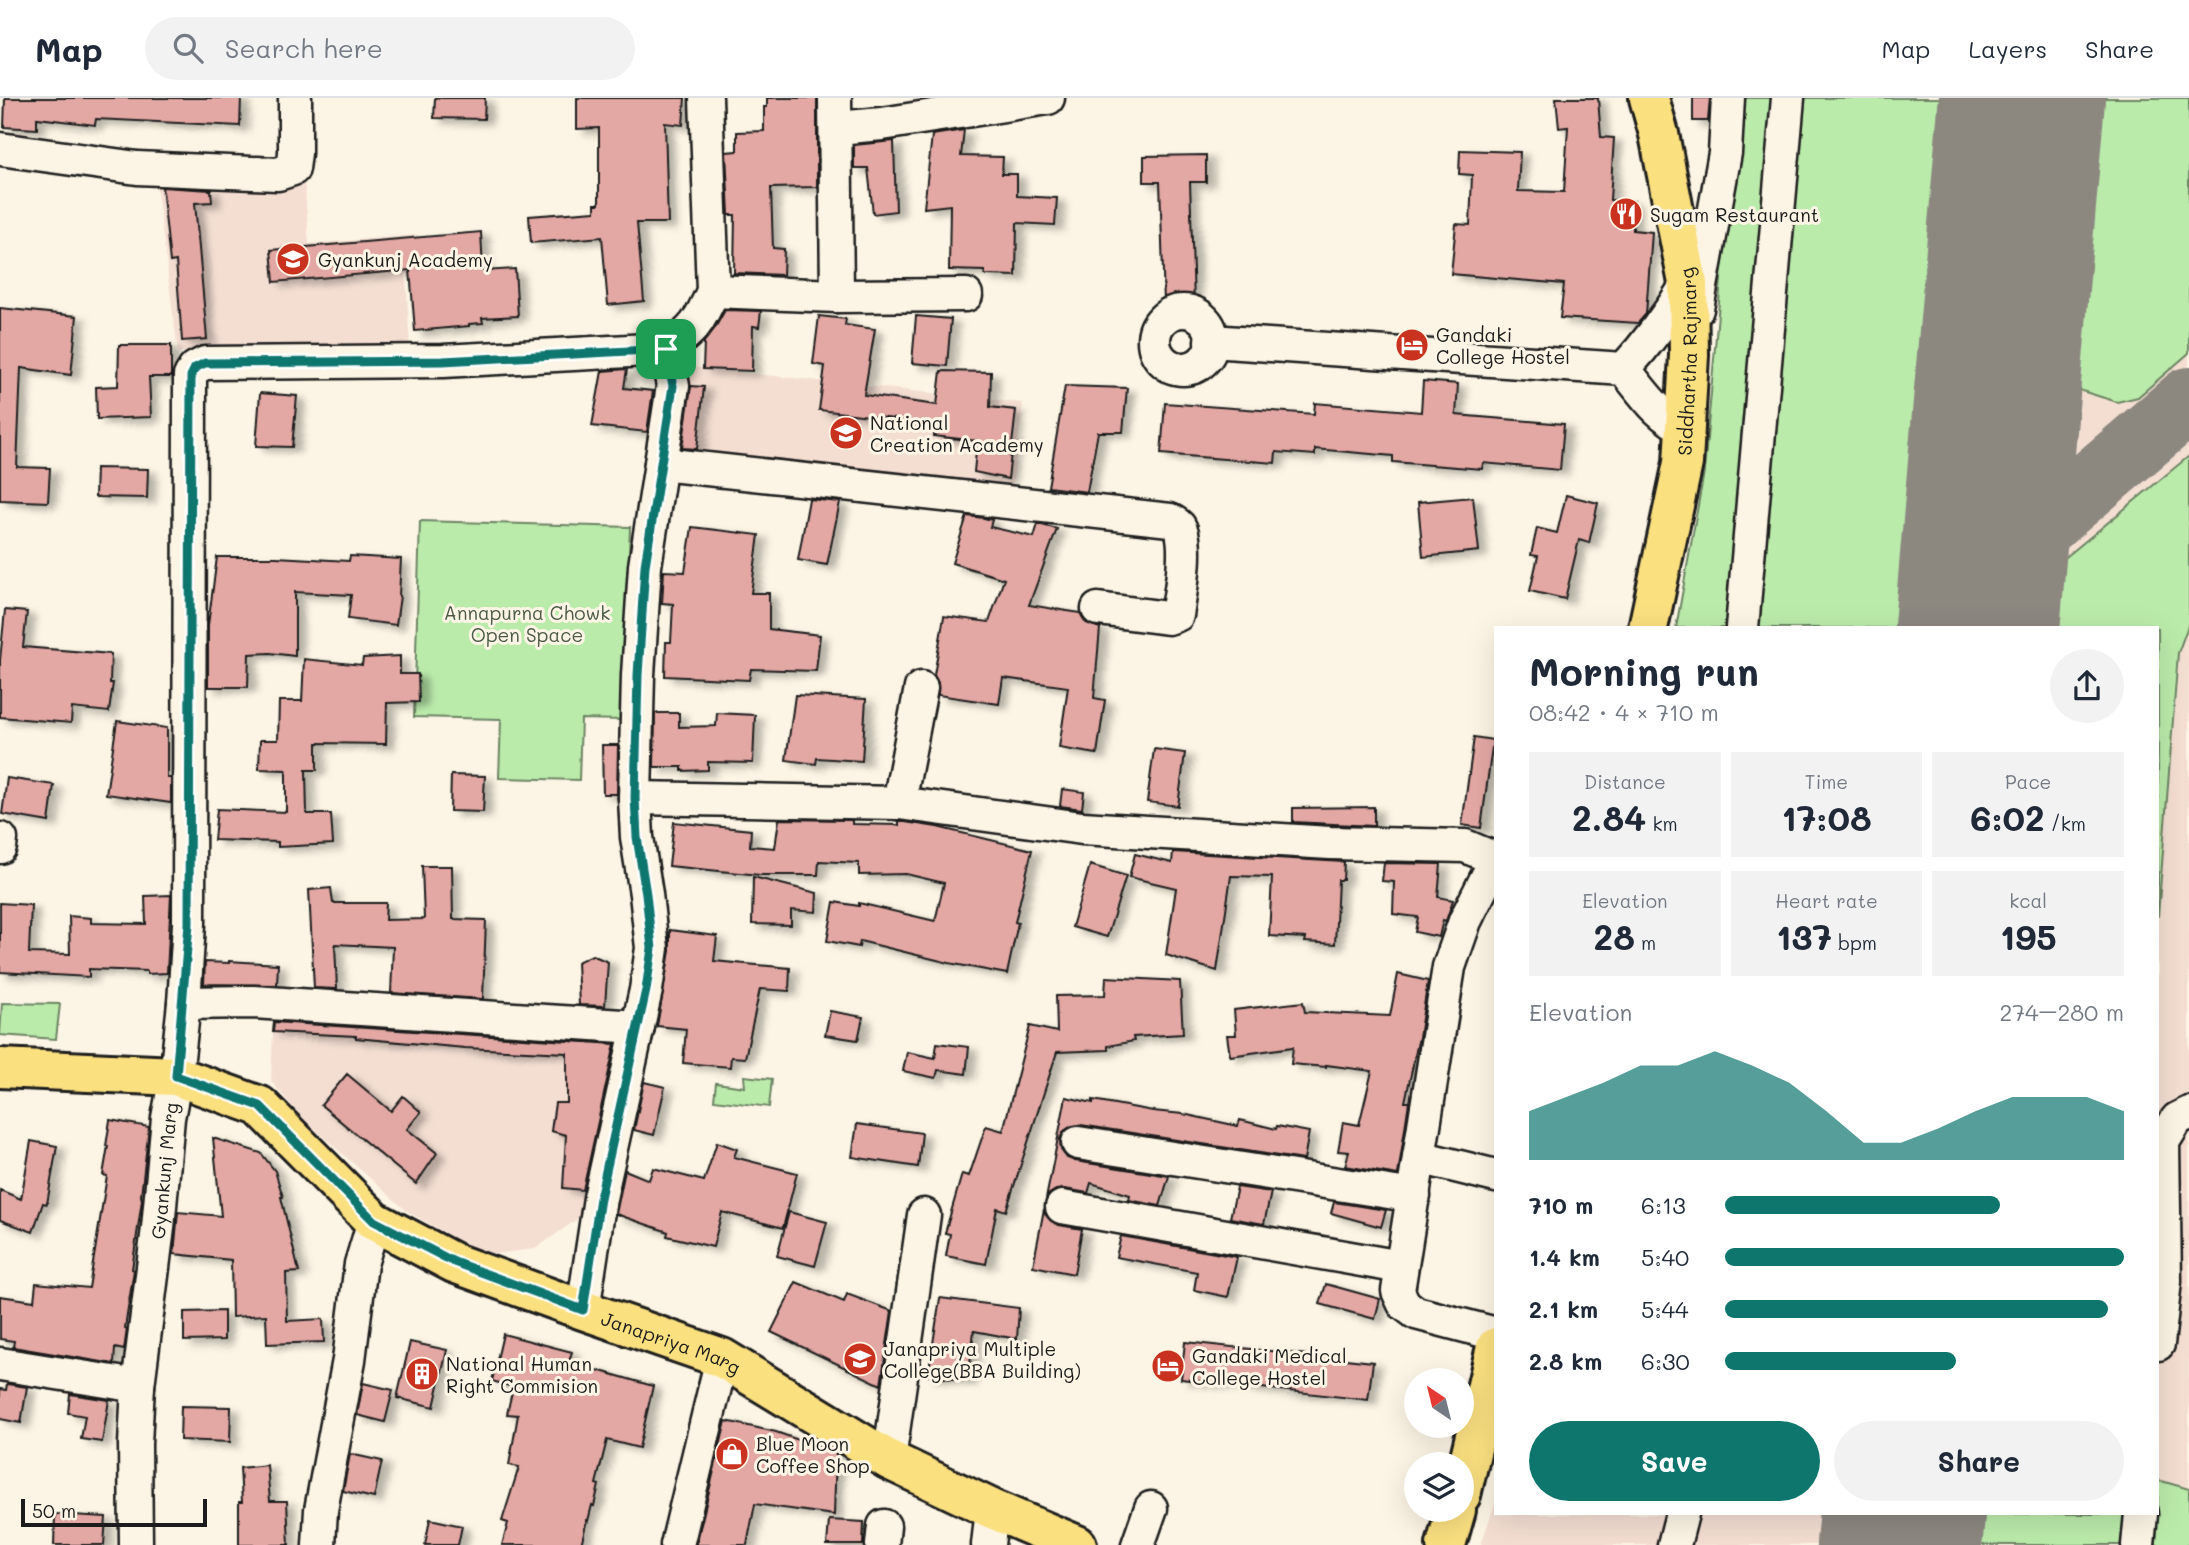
<!DOCTYPE html>
<meta charset="utf-8">
<style>
:root{--surface:#fff;--page:#f2f2f3;--text:#1f2937;--muted:#747a83;--line:#e0e1e3;--accent:#0f766e}
body{margin:0;font-family:Mali,sans-serif;background:var(--page);color:var(--text);height:100vh;display:flex;flex-direction:column;font-size:26px;white-space:nowrap}
*{box-sizing:border-box;margin:0}
p{font-size:23px;color:var(--muted)}
.icon{flex:none;width:38px;height:38px;fill:none;stroke:currentColor;stroke-width:2;stroke-linecap:round;stroke-linejoin:round}
.map{position:relative;flex:1;overflow:hidden}
.details{position:absolute;left:1494px;top:528px;width:665px;height:889px;display:flex;flex-direction:column;background:var(--surface);border-radius:0px;box-shadow:0 7px 28px #0002}
.details>*{flex:none}
.needle{width:46px;rotate:325deg}
.controls{position:absolute;left:1404px;top:1270px;display:grid;gap:14px}
.controls a{display:grid;place-items:center;width:70px;height:70px;border-radius:50%;background:var(--surface);box-shadow:0 7px 28px #0002;font-size:35px}
.scale{position:absolute;left:21px;bottom:18px;width:186px;box-sizing:border-box;padding-left:7px;border:4px solid #1c1c1c;border-top:0;font-size:19px;line-height:24px;white-space:nowrap;color:#1c1c1c;-webkit-text-stroke:5px #fcf5e5;paint-order:stroke}
.pin{position:absolute;display:grid;place-items:center;width:60px;height:60px;color:#fff;margin:-30px;border-radius:14px;box-shadow:0 4px 10px #0006}
.round{display:grid;place-items:center;flex:none;width:74px;height:74px;border-radius:37px;background:var(--page)}
.headline{display:flex;align-items:center;justify-content:space-between;height:119px;padding:0 35px}
h1{font-size:38px;font-weight:700;line-height:52px}
.figures{display:grid;grid-template-columns:repeat(3,1fr);gap:10px;height:119px;padding:7px 35px}
.figures div{display:grid;align-content:center;border-radius:0px;background:var(--page);text-align:center}
.figures b{font-size:35px;font-weight:700}
.figures small{font-size:19px;font-weight:400}
.figures p{font-size:19px}
.chart{height:196px;padding:14px 35px}
.chart p{display:flex;justify-content:space-between}
.chart svg{width:100%;height:126px;margin-top:7px;fill:var(--accent);opacity:.7}
.primary-button{display:flex;gap:14px;margin-top:auto;padding:14px 35px}
.primary-button a{flex:1;height:80px;border-radius:42px;background:var(--accent);color:#fff;font-size:28px;font-weight:700;line-height:80px;text-align:center}
.primary-button a+a{background:var(--page);color:var(--text)}
ul{padding:0 35px;list-style:none;font-size:23px}
li{display:grid;grid-template-columns:112px 84px 1fr;align-items:center;height:52px}
li i{height:18px;border-radius:9px;background:var(--accent)}
header{display:flex;align-items:center;gap:42px;box-sizing:border-box;height:98px;padding:0 35px;background:var(--surface);border-bottom:2px solid var(--line)}
header strong{font-size:33px}
nav{display:flex;gap:38px;margin-inline-start:auto;font-size:24px}
.search{width:490px;height:63px;background:var(--page);display:flex;align-items:center;gap:18px;box-sizing:border-box;padding:0 24px;border-radius:38px;color:var(--muted);font-size:26px}
.map>svg:first-child{display:block}
.built{fill:#f4ded2}
.green{fill:#bbebab;stroke:#6c8464;stroke-width:2}
.lines{fill:none;stroke-linecap:round;stroke-linejoin:round}
.taxiway{stroke:#8c8880;stroke-width:66}
.runway{stroke:#8c8880;stroke-width:166}
.building{fill:#e3a8a4;stroke:#1c1c1c;stroke-width:2;filter:url(#shadow)}
.minor-casing{stroke:#1c1c1c;stroke-width:37}
.major-casing{stroke:#1c1c1c;stroke-width:44}
.highway-casing{stroke:#1c1c1c;stroke-width:44}
.minor{stroke:#fcf5e5;stroke-width:32}
.major{stroke:#fbe080;stroke-width:38}
.highway{stroke:#fbe080;stroke-width:38}
.route-casing{stroke:#fff;stroke-width:14}
.route{stroke:#0f766e;stroke-width:9}
.labels{text-anchor:middle;dominant-baseline:central;stroke-width:6;stroke-linejoin:round;paint-order:stroke}
.poi-label{font-size:19px;fill:#1c1c1c;stroke:#fcf5e5;text-anchor:start}
.street-label{font-size:19px;fill:#1c1c1c;stroke:#fcf5e5}
.park-label{font-size:19px;fill:#4c5a47;stroke:#fcf5e5}
</style>
<header>
<strong>Map</strong>
<div class="search"><svg class="icon" aria-label="search" viewBox="0 0 24 24"><circle cx="10" cy="10" r="6"/><path d="M15 15l6 6"/></svg>Search here</div>
<nav><a>Map</a><a>Layers</a><a>Share</a></nav>
</header>
<div class="map">
<svg width="2189" height="1447" viewBox="0 0 2189 1447">
<defs>
<filter id="shadow"><feDropShadow dx="8" dy="4.5" stdDeviation="3.5" flood-color="#0004"/></filter>
</defs>
<rect width="100%" height="100%" fill="#fcf5e5"/>
<filter id="ink" filterUnits="userSpaceOnUse"><feTurbulence type="fractalNoise" baseFrequency=".0143" numOctaves="2"/><feDisplacementMap in="SourceGraphic" scale="14" xChannelSelector="R" yChannelSelector="G"/><feConvolveMatrix kernelMatrix="1 2 1 2 8 2 1 2 1" color-interpolation-filters="sRGB"/></filter>
<g filter="url(#ink)">
<path class="built" d="M1737 0H2189V1447H1481L1496 1402V1416H2158V530H1676L1704 374Z
M155 78H304L309 146 418 137 421 175 406 176 410 254H178Z
M683 268 1023 305 1011 399 668 366Z
M274 909 624 929 593 1110 535 1151 485 1157 408 1114 302 1020 271 983Z"/>
<path class="green" d="M1737 0H1961L1917 530H1676L1704 374Z
M2080 0H2189V255L2138 299 2117 304 2082 293 2068 281 2058 263Z
M2189 358V525L2178 555 2158 819V530H2049L2055 468Z
M420 423 630 429 623 622 581 621 579 682 499 680 501 621 414 619Z
M2 905 60 906 56 941 0 937Z
M744 978 772 981 769 1009 714 1002 716 985 745 989Z
M2158 1382 2189 1391V1447H1964L1967 1416H2158Z"/>
<g class="lines">
<path class="taxiway" d="M1978 515 1999 474 2044 426 2189 302"/>
<path class="runway" d="M1977 530 2022 0
M1899 1447 1902 1416"/>
</g>
<path class="building" d="M5 0H241L240 28 96 21 95 27 37 20V31L4 29Z
M435 0H485L484 21 434 20Z
M577 0H685L683 27 665 25 668 125H637L644 203 608 207 602 139 531 145 529 118 595 113V106H599V30L577 31Z
M767 0H817V89L771 90 773 150 784 151 783 177 734 175 735 117H729L726 54 737 53V34L764 33V9H767Z
M1556 0H1598L1601 39 1614 40 1610 102 1634 103 1633 132 1652 134 1646 216 1638 225 1560 220 1564 186 1451 176 1456 126 1470 127 1472 77 1459 76 1460 52 1520 54 1518 93 1564 94 1568 29 1559 30Z
M1693 0H1710L1708 23H1693Z
M964 32 961 58 1003 59 1002 76H1017V98L1057 100 1055 127 1017 125 1016 178 985 177V173L949 172 950 107 924 110 932 37Z
M894 43 896 113 873 116 868 70H854V47Z
M1206 57V84H1190L1194 204 1164 205 1160 84H1144V58Z
M162 89 211 92 212 104 195 105 207 241 182 243 176 163 170 164Z
M481 134 483 173 515 171 518 218 482 220 483 225 469 226V228L415 233 410 172 274 184 271 152Z
M0 210 77 218 71 277 21 270 17 369 50 370 48 404 0 402Z
M725 212 761 213 759 229 753 228 752 273 703 271 704 244 715 230Z
M819 218 846 221 845 227 875 231 864 297 937 307 941 273 991 274 990 309 1016 312 1008 381 974 374 977 343 934 338 935 326 819 312 825 268 813 266Z
M916 218 951 221 947 268 912 265Z
M119 247H171V279H149L151 319 97 321 96 289 118 288Z
M627 271 624 290 653 293 647 334 592 328 602 273Z
M1423 283 1458 286 1456 317 1564 326 1560 372 1483 365 1482 371 1393 364V358L1315 351V357L1276 354 1275 365 1161 356 1165 305 1314 316 1315 305 1421 314Z
M691 288 704 289 697 351 682 350Z
M1065 288 1127 290 1123 334H1098L1087 394 1048 389Z
M260 295 297 298 292 349 256 348Z
M96 370 148 371 147 400 95 399Z
M1566 397 1598 405 1589 445 1579 442 1565 501 1530 493 1538 458 1531 457 1537 430 1557 435Z
M1473 399 1479 453 1423 459 1418 404Z
M809 401 840 404 827 467 798 462Z
M967 418 984 420 992 422 990 429 1034 439 1038 426 1057 431 1029 507 1080 515 1086 525 1100 530 1094 600 1105 602 1097 656 1059 650 1068 589 1003 580 999 606 938 597V585L934 577 944 518 989 524 1004 481 952 465Z
M692 429 759 437 751 495H769V531L820 537 816 573 751 571 749 582 665 578 666 544H671L673 506 662 505 664 473 685 474Z
M350 458 401 461 399 498H400L396 527 348 521 351 497 295 494V558L270 555 249 556 248 589H208V527L217 459H276L349 463Z
M5 512 27 514 23 549 111 556 110 585H113L109 614 72 610 71 625 0 619V562Z
M400 558V576H418L419 604 387 605 386 646 317 645V672H306L307 716H331L333 746 278 749V744L214 742 217 711 286 714V672L259 671 260 642H278L279 603H302L304 561 362 567 363 560Z
M795 597 866 601 862 663 817 660 816 666 786 662Z
M655 615H679V629L716 628 717 615 755 617 753 665 708 664V672L682 673V669H654Z
M117 623 167 630V680H171V705L106 696Z
M1474 639 1493 642 1481 730 1462 727Z
M602 647H618L617 696H603Z
M1154 651 1185 655 1178 708 1147 704Z
M451 677 485 678 483 714 450 713Z
M7 680 54 687 49 724 2 716Z
M1062 691 1084 694 1082 711 1060 708Z
M1374 709V728L1293 724V710Z
M779 721 852 722V726L899 727V724H905L937 729 1032 752 1015 824 1018 825 1007 876 949 865 860 843 859 849 827 843 834 804 859 808V805L935 823 944 785 906 776 859 777V765L819 763 818 777H760L669 768 674 724 751 732 750 748 775 750Z
M1173 754 1344 764 1343 782H1338L1335 846 1305 844 1306 840 1269 838 1272 779 1231 778 1217 873 1166 857 1176 790 1129 779 1135 756 1172 765Z
M1384 765 1441 766 1438 799 1453 802 1446 823 1443 822 1439 839 1415 834 1418 819 1393 816 1394 784 1382 783Z
M1090 767 1126 778 1107 839 1072 829Z
M422 768H452L453 821 486 822 483 901 391 895 393 849 335 846 337 891 314 890 309 792 331 790 333 805H386L385 822 424 821Z
M753 779 817 795 816 814 791 812V827L752 826Z
M171 797 167 875 147 876V873L89 871V879L0 874V805L31 807 29 855 70 856 69 818 91 820V825L146 826 145 798Z
M670 832 717 838 714 863 790 870 789 893 760 891 745 960 731 959 730 969 683 965 686 931 657 928 670 853Z
M592 857 608 864 605 908 579 907 577 864Z
M229 863 278 866 277 887 204 886 205 864 229 865Z
M1398 876 1428 883 1419 939 1405 1004H1409L1398 1077 1345 1068 1349 1054 1338 1053 1343 1024 1359 1027 1372 973 1326 967V969L1291 966 1293 949 1230 958 1227 937H1236L1234 912 1303 904 1305 914 1390 918Z
M1106 879 1180 883 1183 936 1133 939 1134 943 1108 948V952L1057 954 1006 1113 997 1110 986 1166 946 1158 950 1136 945 1135 962 1076 969 1078 986 1028 1003 1033 1030 928 1057 934 1056 898 1105 897Z
M830 913 863 919 858 942 825 937Z
M274 924 615 946 583 1092 563 1090 566 1037 551 1033 555 1005H567V955L465 950 356 940V938L273 934Z
M937 945 969 949 966 976 938 972 936 980 903 973 907 954 935 960Z
M347 976 391 1013 403 998 421 1014 407 1031 437 1055 416 1086 321 1007Z
M644 984 665 989 654 1037 634 1032Z
M1066 999 1093 1005V1002L1153 1013 1183 1016 1238 1028 1240 1022 1276 1031 1277 1028 1309 1034 1304 1062 1081 1027 1072 1028 1064 1033 1060 1041 1061 1052 1067 1060 1075 1063 1169 1078 1160 1108 1129 1102 1130 1097 1091 1085 1088 1095 1065 1091 1056 1092 1048 1097 1046 1101Z
M110 1022 149 1029 141 1098 142 1102 132 1171 134 1172 125 1230 127 1231 124 1252 115 1250 114 1266 13 1249 14 1243 0 1241V1198L34 1203 36 1185 89 1190 107 1078 103 1077 108 1048H106Z
M857 1026 922 1035 918 1069 852 1059Z
M213 1040 261 1055 275 1073 283 1099H281L299 1174 286 1175 287 1223 323 1221 324 1244 267 1246 266 1217 232 1219 231 1162 174 1156 178 1114 221 1118Z
M31 1043 57 1048 47 1106 43 1105 33 1134 0 1122V1092L21 1101Z
M717 1044 737 1051 734 1059 797 1075 783 1130 722 1114 713 1149 667 1138 668 1134 616 1116 625 1072 649 1082 653 1070 704 1083Z
M1237 1089 1271 1094 1264 1126 1230 1120Z
M1334 1104 1386 1112 1381 1129 1331 1115Z
M1044 1111 1045 1116 1051 1123 1059 1127 1082 1131 1074 1176 1033 1168Z
M789 1114 827 1124 815 1168 777 1158Z
M1121 1138 1237 1159 1228 1199 1194 1192 1197 1174 1116 1159Z
M796 1184 844 1204 847 1196 892 1213 881 1287 771 1234Z
M1326 1186 1380 1201 1375 1221 1320 1206Z
M940 1200 1019 1210 1017 1241 974 1233 968 1283 928 1278Z
M224 1213V1242L184 1243V1214Z
M503 1236 572 1254 569 1264 653 1288 639 1350 607 1342 596 1386 599 1387 594 1408 592 1407 588 1423 587 1422 581 1447H502L508 1425 502 1423 519 1369 509 1367 518 1317 507 1316 513 1289 492 1283Z
M410 1244 447 1252 434 1309 397 1300Z
M1185 1244 1373 1264 1368 1302 1181 1281Z
M363 1285 393 1292 385 1324 357 1317Z
M7 1286 27 1289 21 1325 0 1321V1291L6 1292Z
M70 1296 109 1302 102 1344 81 1341 85 1318 68 1315Z
M181 1308 231 1309 230 1344 180 1342Z
M726 1323 776 1334 836 1355 834 1417 755 1406 747 1447H696Z
M350 1356 382 1363 374 1400 343 1393Z
M267 1367 270 1403H287L289 1447H239V1404H242L240 1370Z
M55 1416 106 1419 104 1447H54Z
M430 1421 462 1428 458 1447H425Z
M829 1422 864 1424 863 1447H827Z"/>
<g class="lines">
<defs>
<g id="minor">
<path d="M835 0 837 198 966 197"/>
<path d="M837 30 882 26 1048 0"/>
<path d="M0 51 137 70 278 76 293 71 295 55V0"/>
<path d="M713 193 837 198"/>
<path d="M1697 211 1725 55 1728 0"/>
<circle cx="1183" cy="242" r="29"/>
<path d="M1211 243 1624 271C1643 294 1658 319 1686 330"/>
<path d="M1624 271C1649 244 1669 216 1688 185"/>
<path d="M661 366 1170 422C1172 423 1178 427 1179 428 1190 443 1180 499 1177 517L1168 520 1098 511"/>
<path d="M1742 530 1788 0"/>
<path d="M635 700 899 705 1082 730 1330 745 1465 748 1496 761"/>
<path d="M899 705 921 590"/>
<path d="M0 749 1 741"/>
<path d="M1496 761 1465 823 1449 869 1398 1193 1404 1206 1416 1215 1496 1236"/>
<path d="M184 905 253 904 638 929"/>
<path d="M1078 1045 1414 1098"/>
<path d="M1419 1059 1496 1078"/>
<path d="M1062 1109 1401 1169"/>
<path d="M583 1212 600 1100 646 892 652 850 646 796 637 739 635 700 638 577 645 468 673 288 666 251"/>
<path d="M2158 1246 2165 1183 2163 1044 2177 1021 2189 1015"/>
<path d="M0 1266 138 1288"/>
<path d="M889 1362 924 1117"/>
<path id="s1" d="M136 1447 135 1346 138 1288 158 1130 168 1020 176 978 184 905 189 826 190 278 195 270 205 265 443 263 666 251C694 233 700 223 713 193L706 0"/>
<path d="M319 1447 321 1412 349 1262 361 1166 374 1123"/>
<path d="M677 1447 722 1260"/>
<path d="M882 1447 884 1428"/>
<path d="M988 1447 992 1411"/>
<path d="M1138 1447 1151 1410"/>
<path d="M1674 1447 1682 1416"/>
<path d="M2138 1447 2141 1416"/>
</g>
<g id="major">
<path id="s2" d="M0 970 176 978 260 1008 374 1123 454 1165 583 1212 722 1260 889 1362 992 1411 1077 1447"/>
</g>
<g id="highway">
<path id="s3" d="M1648 530 1683 365 1689 257 1688 185 1659 36 1649 0"/>
<path d="M1461 1397 1496 1249"/>
<path d="M1446 1447 1456 1412"/>
</g>
</defs>
<use href="#minor" class="minor-casing"/>
<use href="#major" class="major-casing"/>
<use href="#highway" class="highway-casing"/>
<use href="#minor" class="minor"/>
<use href="#major" class="major"/>
<use href="#highway" class="highway"/>
</g>
</g>
<g class="lines" filter="url(#ink)">
<defs>
<path id="route" d="M666 251 673 288 645 468 638 577 635 700 637 739 646 796 652 850 646 892 600 1100 583 1212 454 1164 374 1123 260 1008 176 978 189 826 191 278 195 270 205 265 443 263Z"/>
</defs>
<use href="#route" class="route-casing"/>
<use href="#route" class="route"/>
</g>
<defs>
<symbol id="restaurant-disc" viewBox="-11 -11 22 22"><circle r="9.5" fill="#c8321e" stroke="#fcf5e5"/><path d="M-5-6h1v4h1v-4h1v4h1v-4h1v5L-1.5 .5V6h-2V.5L-5-1ZM5-6V6H3V1.5H1.5Q1.5-4 5-6Z" fill="#fff"/></symbol>
<symbol id="school-disc" viewBox="-11 -11 22 22"><circle r="9.5" fill="#c8321e" stroke="#fcf5e5"/><path d="M0-5L7-2L0 1L-7-2ZM-4 1L0 2.5L4 1V4Q0 6-4 4Z" fill="#fff"/></symbol>
<symbol id="hotel-disc" viewBox="-11 -11 22 22"><circle r="9.5" fill="#c8321e" stroke="#fcf5e5"/><path d="M-6-4.5h1.5V1H6V5H4.5V3h-9V5H-6ZM-4 0a1.8 1.8 0 1 1 3.6 0ZM.5 0V-2.5h3Q6-2.5 6 0Z" fill="#fff"/></symbol>
<symbol id="university-disc" viewBox="-11 -11 22 22"><circle r="9.5" fill="#c8321e" stroke="#fcf5e5"/><path d="M0-5L7-2L0 1L-7-2ZM-4 1L0 2.5L4 1V4Q0 6-4 4Z" fill="#fff"/></symbol>
<symbol id="building-disc" viewBox="-11 -11 22 22"><circle r="9.5" fill="#c8321e" stroke="#fcf5e5"/><path d="M-4-6H4V6H1V3H-1V6H-4ZM-2.5-4.3h1.7v1.8h-1.7ZM.8-4.3h1.7v1.8H.8ZM-2.5-1h1.7V.8h-1.7ZM.8-1h1.7V.8H.8Z" fill="#fff"/></symbol>
<symbol id="shop-disc" viewBox="-11 -11 22 22"><circle r="9.5" fill="#c8321e" stroke="#fcf5e5"/><path d="M-5-2.5h2.3a2.7 3.5 0 0 1 5.4 0H5L5.5 6h-11ZM-1.5-2.5h3a1.5 2.3 0 0 0-3 0Z" fill="#fff"/></symbol>
</defs>
<g fill-rule="evenodd">
<use href="#restaurant-disc" x="1607" y="97" width="38" height="38"/>
<use href="#school-disc" x="274" y="142" width="38" height="38"/>
<use href="#hotel-disc" x="1393" y="228" width="38" height="38"/>
<use href="#school-disc" x="827" y="316" width="38" height="38"/>
<use href="#university-disc" x="841" y="1242" width="38" height="38"/>
<use href="#hotel-disc" x="1149" y="1249" width="38" height="38"/>
<use href="#building-disc" x="403" y="1257" width="38" height="38"/>
<use href="#shop-disc" x="713" y="1337" width="38" height="38"/>
</g>
<g class="labels">
<g class="poi-label">
<text x="1650" y="116">Sugam Restaurant</text>
<text x="318" y="161">Gyankunj Academy</text>
<text x="1436" y="236">Gandaki<tspan x="1436" dy="22">College Hostel</tspan></text>
<text x="870" y="324">National<tspan x="870" dy="22">Creation Academy</tspan></text>
<text x="884" y="1250">Janapriya Multiple<tspan x="884" dy="22">College(BBA Building)</tspan></text>
<text x="1192" y="1257">Gandaki Medical<tspan x="1192" dy="22">College Hostel</tspan></text>
<text x="446" y="1265">National Human<tspan x="446" dy="22">Right Commision</tspan></text>
<text x="756" y="1345">Blue Moon<tspan x="756" dy="22">Coffee Shop</tspan></text>
</g>
<g class="street-label">
<text stroke="none"><textPath href="#s3" startOffset="270">Siddhartha Rajmarg</textPath></text>
<text stroke="none"><textPath href="#s1" startOffset="376">Gyankunj Marg</textPath></text>
<text stroke="none"><textPath href="#s2" startOffset="749">Janapriya Marg</textPath></text>
</g>
<g class="park-label">
<text x="527" y="514">Annapurna Chowk<tspan x="527" dy="22">Open Space</tspan></text>
</g>
</g>
</svg>
<div class="controls">
<a><svg class="needle" viewBox="-14 -14 28 28"><path d="M0-13l5 13h-10z" fill="#e53935"/><path d="M0 13l5-13h-10z" fill="#747a83"/></svg></a>
<a><svg class="icon" aria-label="layers" viewBox="0 0 24 24"><path d="M12 4l9 5-9 5-9-5zM3 14l9 5 9-5"/></svg></a>
</div>
<div class="scale">50 m</div>
<div class="pin" style="left:666px;top:251px;background:#1e9e55"><svg class="icon" aria-label="arrive" viewBox="0 0 24 24"><path d="M6 21V4h12l-3 4 3 4H6"/></svg></div>
<section class="details">
<div class="headline"><div><h1>Morning run</h1><p>08:42 · 4 × 710 m</p></div><a class="round"><svg class="icon" aria-label="share" viewBox="0 0 24 24"><path d="M12 15V3M7 8l5-5 5 5M5 13v7h14v-7"/></svg></a></div>
<div class="figures">
<div><p>Distance</p><b>2.84<small> km</small></b></div>
<div><p>Time</p><b>17:08</b></div>
<div><p>Pace</p><b>6:02<small> /km</small></b></div>
</div>
<div class="figures">
<div><p>Elevation</p><b>28<small> m</small></b></div>
<div><p>Heart rate</p><b>137<small> bpm</small></b></div>
<div><p>kcal</p><b>195</b></div>
</div>
<div class="chart"><p><span>Elevation</span>274–280 m</p>
<svg viewBox="0 0 160 44" preserveAspectRatio="none"><path d="M0 44V27L10 22L20 17L30 11L40 11L50 6L60 11L70 17L80 27L90 38L100 38L110 33L120 27L130 22L140 22L150 22L160 27V44z"/></svg>
</div>
<ul>
<li><b>710 m</b>6:13<i style="width:69%"></i></li>
<li><b>1.4 km</b>5:40<i style="width:100%"></i></li>
<li><b>2.1 km</b>5:44<i style="width:96%"></i></li>
<li><b>2.8 km</b>6:30<i style="width:58%"></i></li>
</ul>
<div class="primary-button"><a>Save</a><a>Share</a></div>
</section>
</div>
